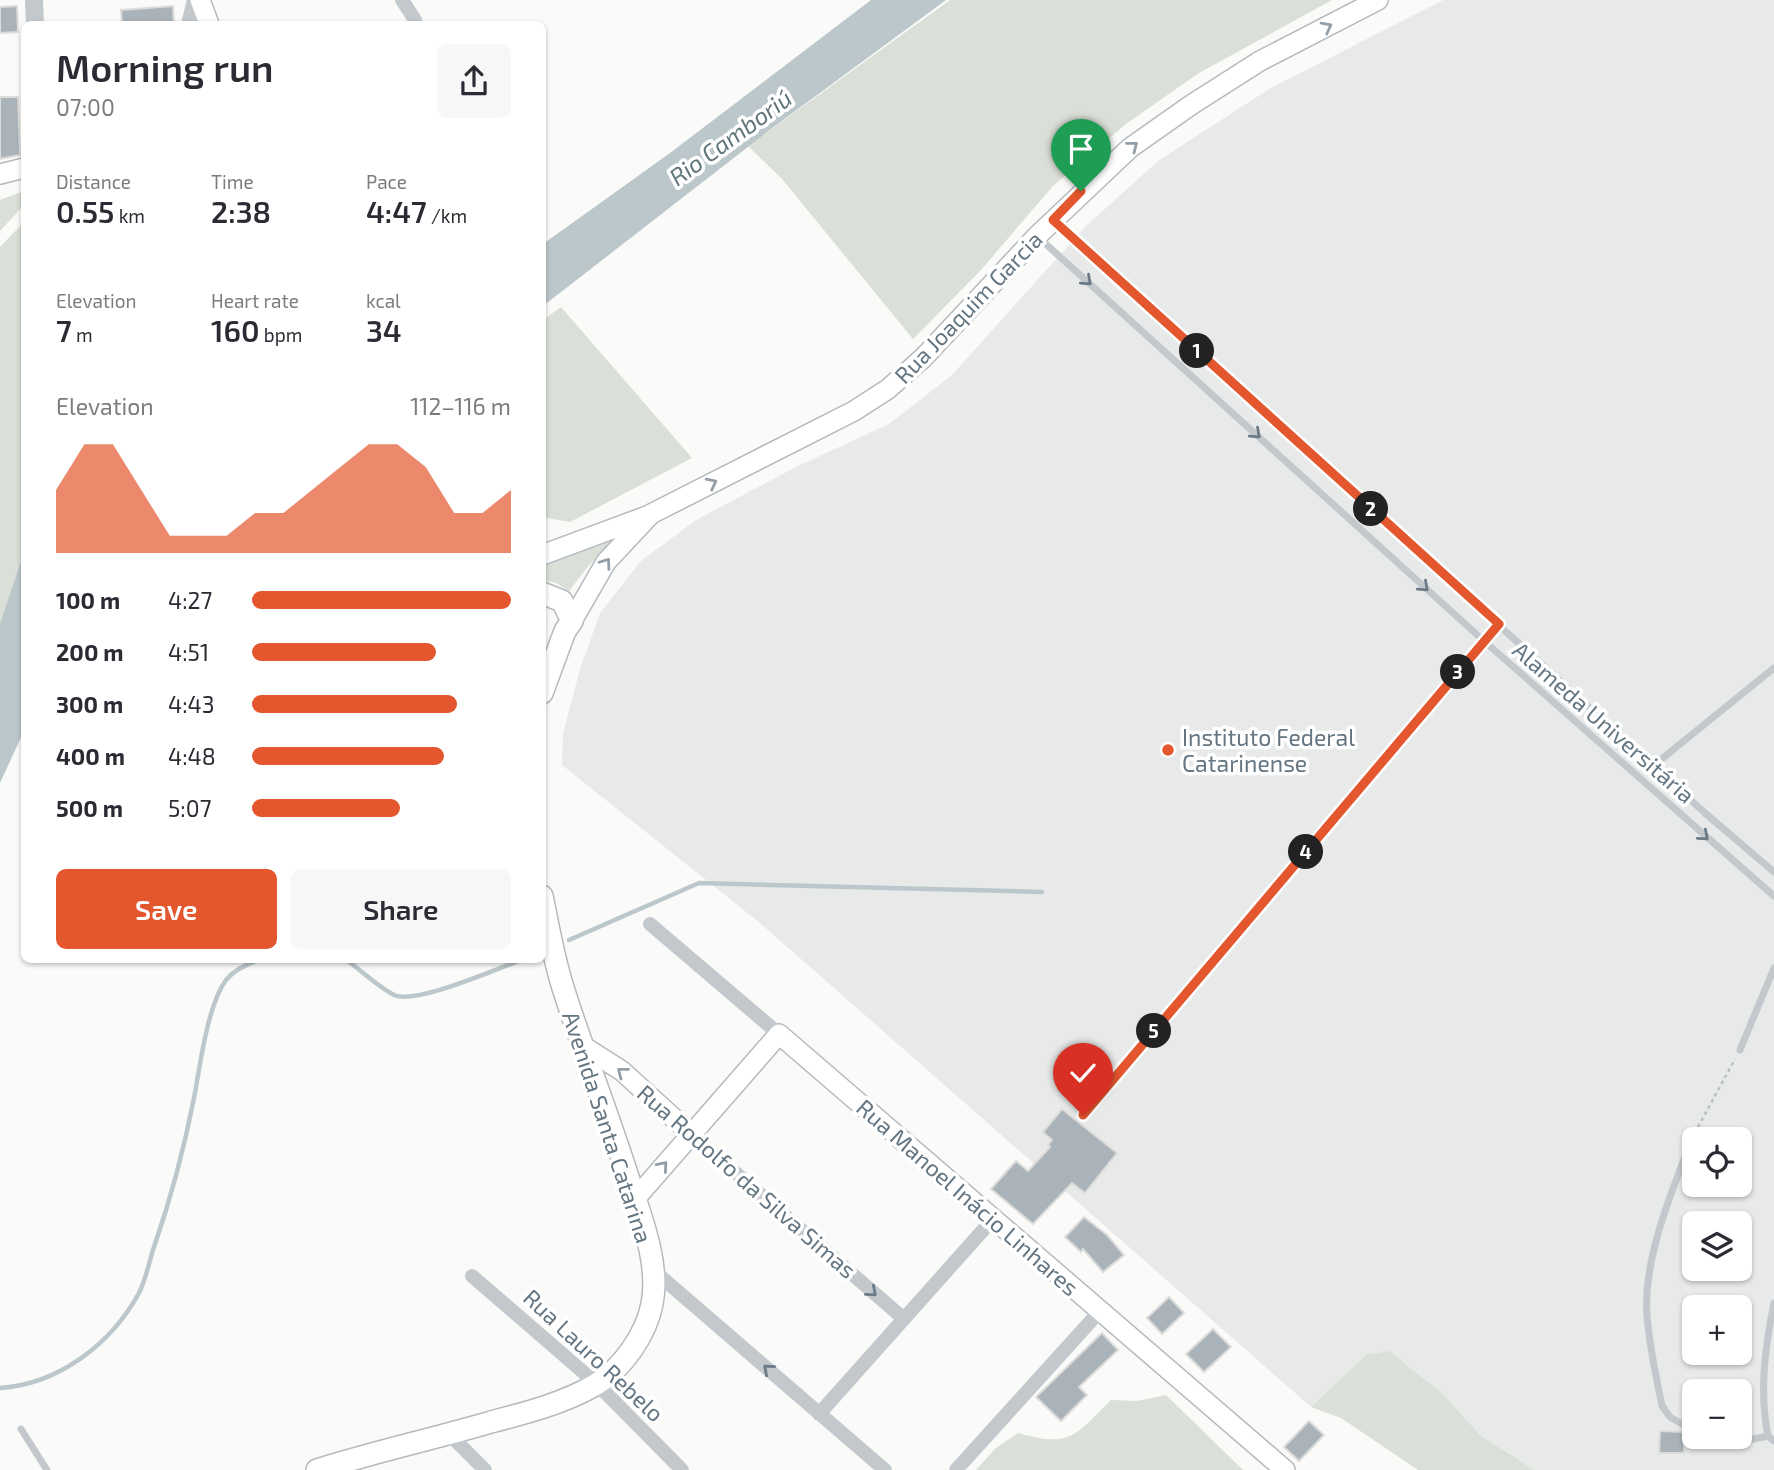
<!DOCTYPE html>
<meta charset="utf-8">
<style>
:root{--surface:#fff;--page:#f7f7f7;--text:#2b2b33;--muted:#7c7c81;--accent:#e4572e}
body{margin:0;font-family:"Exo 2",sans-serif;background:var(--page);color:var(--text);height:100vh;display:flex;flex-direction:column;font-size:26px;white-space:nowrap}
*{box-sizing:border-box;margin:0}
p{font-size:23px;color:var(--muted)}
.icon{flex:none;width:38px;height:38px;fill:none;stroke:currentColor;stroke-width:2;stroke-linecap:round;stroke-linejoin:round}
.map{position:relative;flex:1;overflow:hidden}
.panel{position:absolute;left:21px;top:21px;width:525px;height:942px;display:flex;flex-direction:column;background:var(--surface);border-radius:10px;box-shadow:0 2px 5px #0004}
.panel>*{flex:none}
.tools{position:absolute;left:1682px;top:1127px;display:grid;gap:14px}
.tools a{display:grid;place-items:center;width:70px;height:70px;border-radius:10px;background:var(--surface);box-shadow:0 2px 5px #0004;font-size:35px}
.pin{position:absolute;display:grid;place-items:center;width:60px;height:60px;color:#fff;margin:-72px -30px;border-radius:50% 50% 50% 0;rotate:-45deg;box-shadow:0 0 7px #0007}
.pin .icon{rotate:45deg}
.km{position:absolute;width:35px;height:35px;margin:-18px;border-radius:50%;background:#222;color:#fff;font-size:19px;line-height:35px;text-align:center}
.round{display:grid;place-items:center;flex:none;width:74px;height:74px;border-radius:10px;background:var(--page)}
.headline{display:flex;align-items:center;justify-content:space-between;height:119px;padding:0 35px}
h1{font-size:38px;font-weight:600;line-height:52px}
.metrics{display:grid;grid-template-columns:repeat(3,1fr);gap:10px;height:119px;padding:7px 35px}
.metrics div{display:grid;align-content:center}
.metrics b{font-size:30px;font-weight:600}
.metrics small{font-size:19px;font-weight:400}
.metrics p{font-size:19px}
.chart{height:196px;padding:14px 35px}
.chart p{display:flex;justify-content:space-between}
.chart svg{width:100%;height:126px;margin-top:7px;fill:var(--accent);opacity:.7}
.action{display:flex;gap:14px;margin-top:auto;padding:14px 35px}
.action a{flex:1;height:80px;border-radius:10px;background:var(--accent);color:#fff;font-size:28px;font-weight:600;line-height:80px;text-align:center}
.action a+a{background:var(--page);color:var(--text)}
ul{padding:0 35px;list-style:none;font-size:23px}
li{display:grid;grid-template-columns:112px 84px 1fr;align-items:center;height:52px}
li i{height:18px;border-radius:9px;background:var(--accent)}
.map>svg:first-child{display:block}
.built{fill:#e8e9e9;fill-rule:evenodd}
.green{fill:#dadfd7}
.water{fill:#bbc7cb}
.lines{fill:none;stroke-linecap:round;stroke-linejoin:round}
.stream{stroke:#bbc7cb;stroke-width:4.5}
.building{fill:#aab3b9;stroke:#dcdcda;stroke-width:2}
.secondary-casing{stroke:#b3babf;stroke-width:22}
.primary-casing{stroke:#b5babe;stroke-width:24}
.path{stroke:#bbbfc2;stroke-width:2.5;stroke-dasharray:3.5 3.5;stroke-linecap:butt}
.service{stroke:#c3c8cc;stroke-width:7}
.minor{stroke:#c3c8cc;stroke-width:14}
.tertiary{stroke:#c3c8cc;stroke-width:18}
.secondary{stroke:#fff;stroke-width:19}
.primary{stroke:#fff;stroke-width:21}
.oneway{stroke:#939fa8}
.oneway2{stroke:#6a7a87}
.route-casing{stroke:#fff;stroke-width:14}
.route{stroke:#e4572e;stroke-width:9}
.poi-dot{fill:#e4572e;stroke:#fff;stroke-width:2.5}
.labels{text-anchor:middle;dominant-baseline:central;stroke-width:7;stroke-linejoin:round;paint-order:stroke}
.street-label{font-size:23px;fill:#657683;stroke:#fff}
.poi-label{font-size:23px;fill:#657683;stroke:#fff;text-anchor:start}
.water-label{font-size:24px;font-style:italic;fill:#60757c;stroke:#fff}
</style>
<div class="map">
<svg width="1774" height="1470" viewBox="0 0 1774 1470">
<rect width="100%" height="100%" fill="#fafaf8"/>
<path class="built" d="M1443 0H1774V1470H1534L1480 1435 1444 1395 1366 1355 1311 1407 760 923 562 765 563 734 580 669 600 613 641 561 696 520 796 467 889 424 952 375 1086 226 1158 161 1269 89ZM1694 1139H1740V1185H1694ZM1694 1223H1740V1269H1694ZM1694 1307H1740V1353H1694ZM1694 1391H1740V1437H1694Z"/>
<path class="green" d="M950 0H1332L1199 73 1126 124 1053 186 980 271 913 339 782 179 748 146Z
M24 191V205L0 231V200Z
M22 224 24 227V552L0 623V247Z
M561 307 692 458 570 522 542 517 543 320Z
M615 531 618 537 590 564 569 591 556 583 543 580 542 564 559 560Z
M1389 1351 1444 1395 1480 1435 1534 1470H1418L1341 1418 1311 1407 1366 1355Z
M1166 1395 1243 1470H976L996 1448 1018 1433C1070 1448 1075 1436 1111 1400L1137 1401Z"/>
<path class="water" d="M871 0H946L771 129 543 306V244L670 153Z
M24 552V731L0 783V623Z"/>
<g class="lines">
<path class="stream" d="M569 940 699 883 1042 892
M345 959C361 970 377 986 394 995 416 1005 498 968 524 959
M0 1388C59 1384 111 1344 139 1293 146 1279 149 1262 154 1247 171 1198 184 1149 194 1098 200 1067 207 1006 226 980 234 970 249 963 262 959"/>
</g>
<path class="building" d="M17 6 18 32 0 33V7Z
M173 6 174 24H122L121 10Z
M0 97H18L20 155 0 159Z
M1062 1109 1117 1153 1085 1193 1072 1183 1033 1224 991 1189 1016 1161 1028 1171 1050 1147 1048 1145 1052 1140 1043 1132Z
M1084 1217 1107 1235 1124 1255 1103 1272 1083 1249 1081 1252 1065 1237Z
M1169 1297 1184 1313 1162 1334 1147 1318Z
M1213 1329 1231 1347 1204 1372 1186 1354Z
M1102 1333 1118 1350 1079 1387 1087 1395 1061 1421 1036 1397Z
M1309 1421 1324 1435 1299 1461 1284 1447Z
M1660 1431 1684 1432V1453H1659Z"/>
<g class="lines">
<defs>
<path id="secondary" d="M200 0 209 24
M0 174 24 168
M542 555 647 516
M572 621 606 562 651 514 854 411 888 389 924 357 1037 236 1130 148 1191 105 1260 61 1378 0
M586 1048 622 1071 691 1134
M635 1199 779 1034 1285 1470"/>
<path id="primary" d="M542 593 562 601 572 621 565 631 542 693
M317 1470C374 1452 433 1439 491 1422 526 1413 564 1403 595 1385 622 1369 646 1335 652 1304 660 1264 641 1217 629 1180 609 1117 585 1056 565 994 554 962 549 929 542 896"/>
</defs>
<use href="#secondary" class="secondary-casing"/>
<use href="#primary" class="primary-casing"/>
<path class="path" d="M1698 1127 1735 1059"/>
<path class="service" d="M1056 222 1705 813 1774 872
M1037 236 1484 641 1774 896
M1653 766 1774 668
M1740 1050 1774 968
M1083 1115 1499 624
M1693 1136C1673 1189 1643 1257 1647 1315 1649 1345 1656 1376 1662 1406L1670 1417 1694 1431
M1774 1303C1765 1347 1759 1391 1768 1436L1774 1441
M21 1429 47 1470
M1708 1437 1744 1441 1768 1436"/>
<path class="minor" d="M402 0 415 20
M188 24 194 0
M650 924 779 1034
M691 1134 904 1319
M653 1270 885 1470
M472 1276 597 1384 682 1470
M819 1414 993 1219
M449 1434 485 1470
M956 1470 1100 1311"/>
<path class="tertiary" d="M34 0 35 24"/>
<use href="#secondary" class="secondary"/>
<use href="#primary" class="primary"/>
</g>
<defs><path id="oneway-chevron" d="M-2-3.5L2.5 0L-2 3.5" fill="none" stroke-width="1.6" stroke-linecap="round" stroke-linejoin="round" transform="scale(1.75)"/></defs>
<g class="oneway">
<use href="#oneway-chevron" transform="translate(1327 27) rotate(-28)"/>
<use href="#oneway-chevron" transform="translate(1133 146) rotate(-38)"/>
<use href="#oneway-chevron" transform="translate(712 483) rotate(-27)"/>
<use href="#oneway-chevron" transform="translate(606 563) rotate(-54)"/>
<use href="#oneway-chevron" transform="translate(622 1072) rotate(-142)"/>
<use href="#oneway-chevron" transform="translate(663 1166) rotate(-49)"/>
</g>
<g class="oneway2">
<use href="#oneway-chevron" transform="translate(1087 281) rotate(42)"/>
<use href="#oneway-chevron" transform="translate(1256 434) rotate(42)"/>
<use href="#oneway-chevron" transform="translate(1424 587) rotate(42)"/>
<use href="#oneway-chevron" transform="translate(1704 836) rotate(41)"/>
<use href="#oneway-chevron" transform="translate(872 1292) rotate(41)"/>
<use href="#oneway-chevron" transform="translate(768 1369) rotate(-139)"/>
</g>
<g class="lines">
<defs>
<path id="route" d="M1081 191 1053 220 1499 624 1083 1115"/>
</defs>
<use href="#route" class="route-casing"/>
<use href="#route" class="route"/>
</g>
<circle class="poi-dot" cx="1168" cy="750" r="7"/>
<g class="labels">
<g class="street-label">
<text transform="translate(968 307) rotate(-46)">Rua Joaquim Garcia</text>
<text transform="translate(1604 722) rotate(41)">Alameda Universitária</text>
<text transform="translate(608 1127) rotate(72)">Avenida Santa Catarina</text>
<text transform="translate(747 1181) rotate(41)">Rua Rodolfo da Silva Simas</text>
<text transform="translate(968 1197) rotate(41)">Rua Manoel Inácio Linhares</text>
<text transform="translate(594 1355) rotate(43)">Rua Lauro Rebelo</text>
</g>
<g class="poi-label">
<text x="1182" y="737">Instituto Federal<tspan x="1182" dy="26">Catarinense</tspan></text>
</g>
<g class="water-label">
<text transform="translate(730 137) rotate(-36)">Rio Camboriú</text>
</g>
</g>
</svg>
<div class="tools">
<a><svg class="icon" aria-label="locate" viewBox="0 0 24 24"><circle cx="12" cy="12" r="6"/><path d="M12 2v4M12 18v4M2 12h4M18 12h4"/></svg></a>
<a><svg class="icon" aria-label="layers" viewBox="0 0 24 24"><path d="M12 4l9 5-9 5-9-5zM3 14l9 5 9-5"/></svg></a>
<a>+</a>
<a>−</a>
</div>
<div class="pin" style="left:1081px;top:191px;background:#1e9e55"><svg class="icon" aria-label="arrive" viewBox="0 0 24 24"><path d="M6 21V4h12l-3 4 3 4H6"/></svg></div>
<div class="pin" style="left:1083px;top:1115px;background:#d93025"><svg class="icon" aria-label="check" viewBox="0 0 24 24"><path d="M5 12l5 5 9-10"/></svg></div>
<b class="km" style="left:1197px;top:351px">1</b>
<b class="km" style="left:1371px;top:509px">2</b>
<b class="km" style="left:1458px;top:672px">3</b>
<b class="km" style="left:1306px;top:852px">4</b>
<b class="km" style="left:1154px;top:1031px">5</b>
<section class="panel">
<div class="headline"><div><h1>Morning run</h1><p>07:00</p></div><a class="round"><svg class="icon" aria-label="share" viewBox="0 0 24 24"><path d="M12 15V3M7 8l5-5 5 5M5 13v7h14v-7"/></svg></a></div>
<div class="metrics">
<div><p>Distance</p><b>0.55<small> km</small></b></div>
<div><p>Time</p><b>2:38</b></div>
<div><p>Pace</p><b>4:47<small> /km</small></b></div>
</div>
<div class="metrics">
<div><p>Elevation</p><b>7<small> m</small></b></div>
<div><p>Heart rate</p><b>160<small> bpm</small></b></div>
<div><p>kcal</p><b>34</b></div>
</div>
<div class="chart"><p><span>Elevation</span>112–116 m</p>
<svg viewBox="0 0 160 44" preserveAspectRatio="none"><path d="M0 44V22L10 6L20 6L30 22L40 38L50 38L60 38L70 30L80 30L90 22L100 14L110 6L120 6L130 14L140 30L150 30L160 22V44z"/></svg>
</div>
<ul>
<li><b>100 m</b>4:27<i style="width:100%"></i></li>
<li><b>200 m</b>4:51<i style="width:71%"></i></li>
<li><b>300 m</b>4:43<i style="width:79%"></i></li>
<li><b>400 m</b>4:48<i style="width:74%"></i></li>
<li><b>500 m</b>5:07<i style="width:57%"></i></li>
</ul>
<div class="action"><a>Save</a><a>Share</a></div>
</section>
</div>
